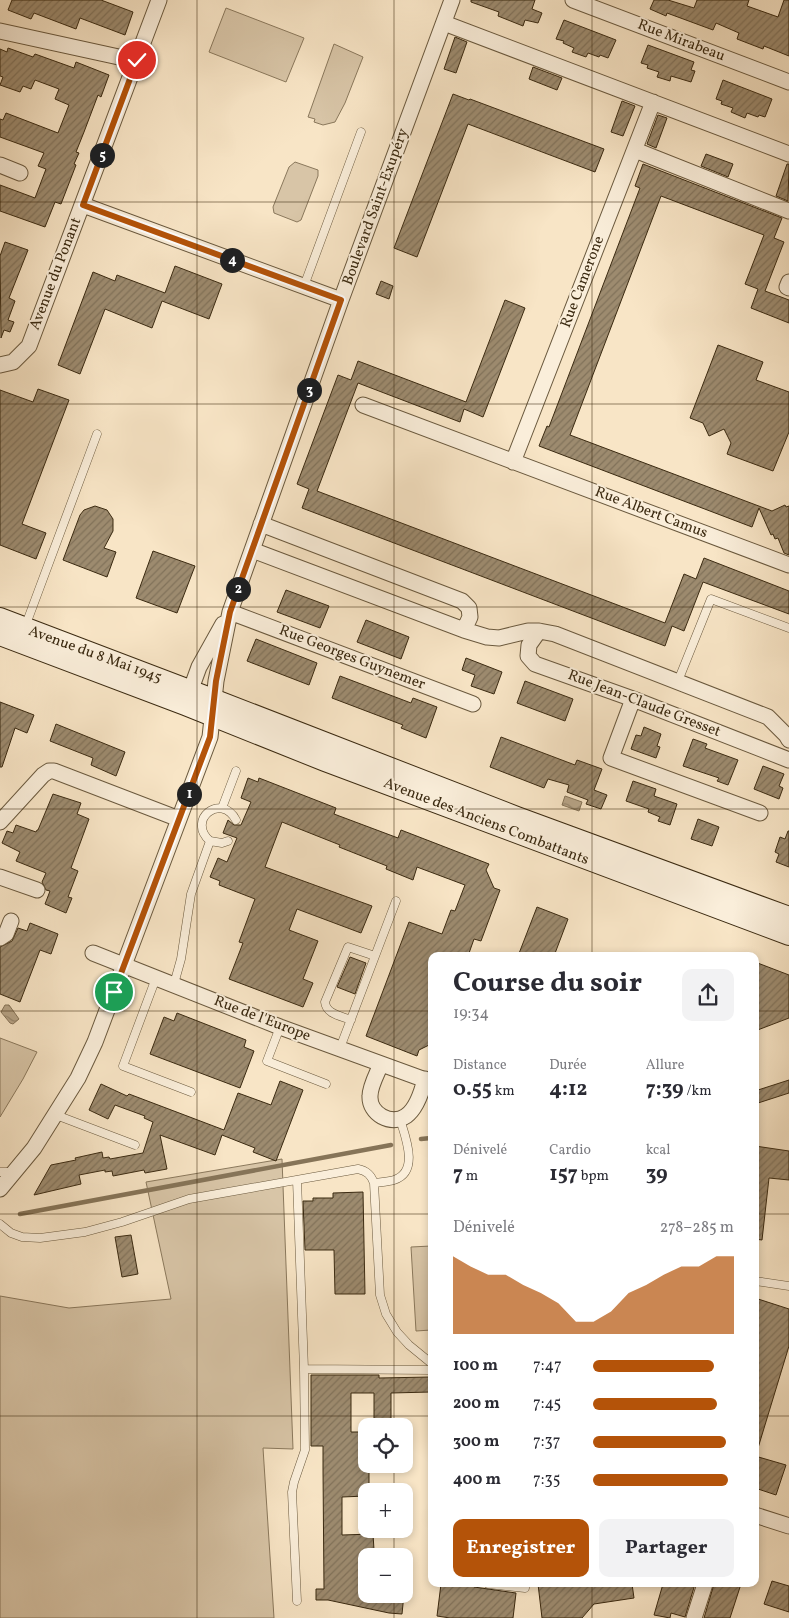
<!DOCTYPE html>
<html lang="fr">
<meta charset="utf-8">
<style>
:root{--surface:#fff;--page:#f2f2f3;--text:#2b2b33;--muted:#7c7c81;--accent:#b45309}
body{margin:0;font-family:Vollkorn,serif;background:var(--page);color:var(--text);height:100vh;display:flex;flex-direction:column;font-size:19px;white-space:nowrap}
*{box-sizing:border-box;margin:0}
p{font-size:16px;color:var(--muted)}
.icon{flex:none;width:28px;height:28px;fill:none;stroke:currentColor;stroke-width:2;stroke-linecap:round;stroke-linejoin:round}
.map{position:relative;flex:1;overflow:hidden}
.side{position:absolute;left:428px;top:952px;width:331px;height:635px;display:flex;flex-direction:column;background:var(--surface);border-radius:10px;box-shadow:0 2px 8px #0003}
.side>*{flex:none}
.controls{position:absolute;left:358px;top:1418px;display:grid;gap:10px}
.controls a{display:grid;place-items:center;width:55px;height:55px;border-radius:10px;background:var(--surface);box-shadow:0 2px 8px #0003;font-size:25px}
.pin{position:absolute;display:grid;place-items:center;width:42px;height:42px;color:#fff;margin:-21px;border:2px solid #fff;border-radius:50%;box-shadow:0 1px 5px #0007}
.km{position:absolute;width:25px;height:25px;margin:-12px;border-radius:50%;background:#222;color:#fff;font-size:14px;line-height:25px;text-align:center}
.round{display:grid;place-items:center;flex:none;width:52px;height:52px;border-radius:10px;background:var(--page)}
.overview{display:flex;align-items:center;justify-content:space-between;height:85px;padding:0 25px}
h1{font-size:28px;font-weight:700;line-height:38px}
.stats{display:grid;grid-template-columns:repeat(3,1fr);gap:8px;height:85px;padding:5px 25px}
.stats div{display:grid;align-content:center}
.stats b{font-size:21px;font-weight:700}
.stats small{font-size:14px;font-weight:400}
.stats p{font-size:14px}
.chart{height:140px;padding:10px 25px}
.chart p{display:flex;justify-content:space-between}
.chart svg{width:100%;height:90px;margin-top:5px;fill:var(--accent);opacity:.7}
.primary-button{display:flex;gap:10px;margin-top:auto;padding:10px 25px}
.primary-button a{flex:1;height:58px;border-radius:10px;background:var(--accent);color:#fff;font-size:20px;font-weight:700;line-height:58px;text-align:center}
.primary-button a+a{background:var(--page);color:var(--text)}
ul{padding:0 25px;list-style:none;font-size:16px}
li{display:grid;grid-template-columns:80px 60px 1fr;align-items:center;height:38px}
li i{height:12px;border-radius:6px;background:var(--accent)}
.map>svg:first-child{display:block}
.green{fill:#d8c5a7;stroke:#8a785c}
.water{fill:url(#water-waves);stroke:#867458}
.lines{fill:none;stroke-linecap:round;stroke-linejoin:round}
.stream{stroke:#867458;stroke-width:4.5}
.building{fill:url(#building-hatch);stroke:#3b2a11}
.service-casing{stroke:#6a593e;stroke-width:9}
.minor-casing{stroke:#6a593e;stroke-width:17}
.secondary-casing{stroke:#3b2a11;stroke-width:22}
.service{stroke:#faeeda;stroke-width:8}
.minor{stroke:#faeeda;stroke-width:15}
.secondary{stroke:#faeeda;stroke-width:20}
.route-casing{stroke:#fff;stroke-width:10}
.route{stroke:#b45309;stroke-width:6}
.grid{fill:none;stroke:#3b2a11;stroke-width:1;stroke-opacity:0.55}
.labels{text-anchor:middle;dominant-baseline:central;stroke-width:4;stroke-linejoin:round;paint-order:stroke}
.street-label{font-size:15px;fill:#3b2a11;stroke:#faeeda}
</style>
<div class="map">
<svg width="789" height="1618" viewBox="0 0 789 1618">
<defs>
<pattern id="water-waves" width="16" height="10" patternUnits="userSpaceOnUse" patternTransform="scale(1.25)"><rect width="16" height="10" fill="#b8a588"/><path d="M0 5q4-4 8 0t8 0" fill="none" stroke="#97876e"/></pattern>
<pattern id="building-hatch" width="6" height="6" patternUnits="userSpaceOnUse" patternTransform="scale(1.25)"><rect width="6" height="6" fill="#9d8b6f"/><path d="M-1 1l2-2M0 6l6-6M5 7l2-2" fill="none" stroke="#81725a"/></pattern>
</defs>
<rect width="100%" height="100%" fill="#f8e5c6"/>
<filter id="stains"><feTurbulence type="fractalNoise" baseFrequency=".004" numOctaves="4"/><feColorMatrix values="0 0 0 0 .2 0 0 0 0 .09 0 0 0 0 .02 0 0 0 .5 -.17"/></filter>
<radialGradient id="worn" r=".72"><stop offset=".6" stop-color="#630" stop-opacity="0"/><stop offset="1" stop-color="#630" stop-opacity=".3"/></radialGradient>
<path class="green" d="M226 8 304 38 286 82 209 52Z
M334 44 363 57 345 103 335 122 323 125 314 122 315 119 308 117Z
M295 162 318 170V176L301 220 297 222 274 213 273 207 289 167Z
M0 1038 37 1052 23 1079 0 1117Z
M282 1159 293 1449 263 1448 274 1618H0V1296L69 1308 171 1299 146 1182Z
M431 1246V1330L416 1331 411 1247Z"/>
<path class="water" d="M565 796 582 802 579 811 562 805Z
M5 1005H9L19 1019 13 1024 10 1023 1 1012Z"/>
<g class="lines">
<path class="stream" d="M421 1139 431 1138
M20 1214 391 1145"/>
</g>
<path class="building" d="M12 0H101L133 12 125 35 80 18 76 29 34 13 31 19 8 10Z
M471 0H535L532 9 542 13 538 23 525 20 523 26 498 16 499 12 471 2Z
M654 0H668L694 8 697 0H749L747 6 778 17 784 0H789V56L764 46 763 49 737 39 739 33 716 23 713 30 667 13 666 16 650 9Z
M564 20 616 40 608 58 600 55 599 57 588 53 586 57 572 52 574 48 563 43 564 41 556 39Z
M455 37 467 42 456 73 444 69Z
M648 45 694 62 691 70 695 71 691 82 671 76 670 81 657 77 659 72 647 68 648 65 641 63Z
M8 48 33 57 35 54 74 68 76 62 109 75 101 97 98 95 84 132 76 152 79 153 74 164 76 165 61 204 55 202 45 227 0 211V185L35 198 46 169 38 166 44 153 0 137V119L3 120 6 113 58 133 69 105 55 99 59 89 35 80 31 89 23 86 20 92 0 85 3 77 0 76V49L7 52Z
M533 67 562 78 557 90 529 79Z
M723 80 772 99 765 117 759 115 758 117 747 113 745 118 731 112 733 108 721 104 722 101 716 99Z
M453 94 469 100 470 99 604 149 595 172 468 124 417 257 394 248Z
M622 101 635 106 623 136 611 132Z
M658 115 667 118 656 148 647 144Z
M706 154 733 164 728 177 701 166Z
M643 164 782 218 774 238 784 242 765 291 789 300V323L751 308 758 289 745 284 764 235 661 196 570 435 772 511 785 505 786 507 789 506V555L784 553 778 538 775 539 773 534 771 535 759 508 752 527 539 446 547 426 549 427 640 188 635 186Z
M787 164H789L788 201 776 196Z
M5 242 28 250 9 298 15 301 8 320 14 322 10 332 4 330 1 338 0 256Z
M175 266 222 284 209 319 162 301 152 328 105 309 80 374 58 365 93 272 115 281 117 275 165 293Z
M381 281 393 286 389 299 376 294Z
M505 300 525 308 483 417 464 409 460 422 358 383 317 491 665 623 684 574 696 579 704 558 789 591V614L703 582 684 631 672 626 665 646 302 508 309 489 297 484 338 375 351 380 358 361 466 402Z
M718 345 763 362 756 380 789 392V432L773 471 727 454 731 443 724 429 709 436 703 423 690 418Z
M38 389 69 400 22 524 46 533 36 559 0 545V390L33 402Z
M95 506 107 510 113 519V531L104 548 116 552 107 577 63 560 80 515 84 510Z
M153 551 195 566 177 613 136 598Z
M286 590 329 606 320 628 277 612Z
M366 620 409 637 401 659 357 642Z
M256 639 317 663 309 685 247 661Z
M466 658 502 672 494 694 471 686 475 675 462 670Z
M340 676 411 703 413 698 437 707 426 738 401 728 403 725 332 698Z
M525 681 573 699 565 721 517 703Z
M0 702 34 715 27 733 15 728 2 767H0Z
M56 724 125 752 116 776 91 765 93 758 50 741Z
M644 727 661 734 657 746 660 747 656 758 631 749 636 735 641 736Z
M501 737 575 765 577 760 602 769 594 790 607 795 601 809 586 804 588 800 567 792 569 785 548 779 544 788 490 767Z
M693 739 707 744 705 748 738 760 728 785 717 781 719 778 683 766Z
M763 766 784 774 779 786 783 788 779 799 754 789Z
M248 778 258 782 259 778 336 808 334 814 398 838 401 830 489 864 486 870 494 888 500 890 481 941 474 939 468 956H431V1044L419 1050 417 1056 366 1036 409 922 442 934 451 910 455 911 465 885 417 867 413 880 386 869 387 866 339 847 340 845 282 822 265 867 372 906 361 933 297 909 289 930 318 941 303 979 313 983 303 1007 229 979 243 943 239 942 255 899 219 885 220 881 210 877 218 858 227 862 237 838 223 833 228 820 234 825H241L251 802 241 798Z
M633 781 656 789 654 796 677 804 670 825 658 821 660 817 648 812 649 809 626 801Z
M53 794 81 803 77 814 89 819 71 868 78 871 68 897 72 898 66 913 45 904 50 891 46 890 42 882 46 873 16 861 20 852 2 843 7 831 13 833 16 825 36 832 37 830H38Z
M698 819 719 827 712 846 691 839Z
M788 831H789V867L776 862 779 854 775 852 780 837 785 839Z
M537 907 568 919 554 956H518Z
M30 923 58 934 51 954 40 950 20 1002 0 994V947L12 941 18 928 27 931Z
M350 957 366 963 355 994 337 987Z
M755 962 789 975V1018L755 1031Z
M177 1013 246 1040 244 1047 254 1051 240 1088 150 1054 164 1017 174 1021Z
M789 1080V1093L755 1104V1091Z
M280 1081 303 1090 276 1161 253 1152 255 1148 222 1135 215 1155 160 1135 167 1169 145 1173 144 1170 113 1176 112 1171 105 1172V1170L79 1175 81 1184 34 1195 51 1165 76 1160 75 1158 102 1152 103 1158 109 1157 110 1159 143 1153 153 1122 144 1118 145 1116 115 1105 108 1119 89 1110 101 1084 127 1096 129 1094 224 1130 238 1093 271 1105Z
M755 1146 789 1151V1180L769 1178 762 1240 755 1239Z
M363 1192 365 1294H335L334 1250H305L303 1201H313V1198H333V1193Z
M131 1235 138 1274 122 1277 115 1237Z
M755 1298 789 1309V1346L758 1448 755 1447Z
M311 1375H379V1378L431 1377V1392L391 1393V1426H374V1393H351V1432H366V1464H369V1491H366V1496L342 1497V1535L373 1534 374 1550H370V1556H366V1594H404L402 1614 389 1613 328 1600H316V1589H324L323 1469V1446H311Z
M755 1456 786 1465 776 1495 755 1488Z
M772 1581 789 1586V1612L764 1604Z
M441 1584H474V1587L516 1593 513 1618H450L437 1616Z
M538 1584H632L634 1598 594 1604 582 1618H542Z
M663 1584H695L685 1617 671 1613 670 1618 654 1615Z
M714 1584H741L730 1618H704Z"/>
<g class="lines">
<defs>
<path id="service" d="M304 286 361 132
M25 627 97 434
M678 681 711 599 789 628
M222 808 236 771
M228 841 222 843 210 841C186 820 221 792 236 820
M156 978 123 1066 191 1092
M174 984 181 959 191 894 210 841
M351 1020C341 1016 326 1014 325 1002L348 947 375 956
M280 1027 267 1061 326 1084
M340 1048 396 901
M56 1115 135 1145
M0 1172H13
M374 1183C381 1182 388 1182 394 1180 420 1172 405 1136 400 1119
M0 1224 11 1233 22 1237 40 1238 85 1232 122 1222 189 1199 358 1169C367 1171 371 1175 374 1183L380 1295 386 1314 397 1332 409 1345 431 1363
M755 1281 789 1286
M304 1369 431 1370
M488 1584 525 1588V1584
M297 1601 292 1492 294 1482 305 1450 304 1369 297 1180"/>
<path id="minor" d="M573 0 789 82
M444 23 789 154
M0 31 137 61
M635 150 789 211
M0 165 20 173
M83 205 341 300
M789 282 787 287 789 288
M0 365 13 362 29 346 159 0
M363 405 789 565
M513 462 653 102
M261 524 462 601 469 608 470 617 464 630
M252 550 464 630 487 637 499 638 528 631H539L555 634 768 717 786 735 789 740
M230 612 473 704
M539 631 529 645 528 656 535 664 633 699 789 760
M633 699 611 758 760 813
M187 700 199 667 223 624
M0 822 43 775 49 771H54L179 819
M0 877 37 890
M0 938 6 934 11 921
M93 953 280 1027 431 1082
M381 1064C377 1074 370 1086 370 1096 369 1114 391 1126 406 1116 416 1109 422 1091 425 1079
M0 1189 34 1148 78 1078 95 1042 124 965 210 737 216 681 230 612 341 300 452 0
M755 1515 789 1526
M694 1618 705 1584"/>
<path id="secondary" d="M0 618 213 699 517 817 789 917
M0 635 185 705 325 761 789 935"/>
</defs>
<use href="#service" class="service-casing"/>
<use href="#minor" class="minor-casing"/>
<use href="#secondary" class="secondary-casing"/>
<use href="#service" class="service"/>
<use href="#minor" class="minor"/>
<use href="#secondary" class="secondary"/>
</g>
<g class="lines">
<defs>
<path id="route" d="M114 992 210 737 216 681 230 612 341 300 83 205 137 60"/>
</defs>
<use href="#route" class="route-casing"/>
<use href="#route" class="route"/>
</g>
<path class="grid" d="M197 0V1618M394 0V1426M592 0V956M0 202H789M0 404H789M0 607H789M0 809H789M0 1011H431M755 1011H789M0 1214H431M755 1214H789M0 1416H431M755 1416H789M394 1464V1491M394 1529V1556M592 1584V1618M394 1594V1618"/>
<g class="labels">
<g class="street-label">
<text transform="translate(681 41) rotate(21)">Rue Mirabeau</text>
<text transform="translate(376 207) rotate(-70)">Boulevard Saint-Exupéry</text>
<text transform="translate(56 274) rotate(-69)">Avenue du Ponant</text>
<text transform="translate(583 282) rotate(-69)">Rue Camerone</text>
<text transform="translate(651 513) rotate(21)">Rue Albert Camus</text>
<text transform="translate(95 655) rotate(20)">Avenue du 8 Mai 1945</text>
<text transform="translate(352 658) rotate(21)">Rue Georges Guynemer</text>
<text transform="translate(644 704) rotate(21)">Rue Jean-Claude Gresset</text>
<text transform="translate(486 822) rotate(21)">Avenue des Anciens Combattants</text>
<text transform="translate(262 1019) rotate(21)">Rue de l'Europe</text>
</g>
</g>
<rect width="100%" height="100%" filter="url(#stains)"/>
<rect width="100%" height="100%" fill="url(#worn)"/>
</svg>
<div class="controls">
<a><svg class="icon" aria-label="locate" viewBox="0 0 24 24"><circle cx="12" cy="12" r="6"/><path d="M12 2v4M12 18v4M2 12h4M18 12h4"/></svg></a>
<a>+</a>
<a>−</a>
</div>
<div class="pin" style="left:114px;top:992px;background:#1e9e55"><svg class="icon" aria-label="arrive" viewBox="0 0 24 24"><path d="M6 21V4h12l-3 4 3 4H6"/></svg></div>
<div class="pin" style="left:137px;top:60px;background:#d93025"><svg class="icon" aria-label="check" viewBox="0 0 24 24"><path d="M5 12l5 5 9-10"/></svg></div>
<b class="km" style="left:189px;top:794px">1</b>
<b class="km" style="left:238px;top:589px">2</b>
<b class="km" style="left:309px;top:390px">3</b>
<b class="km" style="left:232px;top:260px">4</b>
<b class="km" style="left:102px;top:155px">5</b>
<section class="side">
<div class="overview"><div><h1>Course du soir</h1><p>19:34</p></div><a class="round"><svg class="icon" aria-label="share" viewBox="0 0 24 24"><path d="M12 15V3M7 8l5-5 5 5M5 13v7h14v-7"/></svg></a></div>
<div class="stats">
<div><p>Distance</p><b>0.55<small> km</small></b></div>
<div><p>Durée</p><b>4:12</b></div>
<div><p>Allure</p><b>7:39<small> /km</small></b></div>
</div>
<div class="stats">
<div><p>Dénivelé</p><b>7<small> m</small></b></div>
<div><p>Cardio</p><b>157<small> bpm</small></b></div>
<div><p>kcal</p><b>39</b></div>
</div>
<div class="chart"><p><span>Dénivelé</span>278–285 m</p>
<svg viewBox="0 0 160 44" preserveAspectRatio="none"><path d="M0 44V6L10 11L20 15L30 15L40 20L50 24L60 29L70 38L80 38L90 33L100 24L110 20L120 15L130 11L140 11L150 6L160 6V44z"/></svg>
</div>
<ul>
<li><b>100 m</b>7:47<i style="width:86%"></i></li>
<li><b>200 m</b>7:45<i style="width:88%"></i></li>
<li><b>300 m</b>7:37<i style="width:94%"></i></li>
<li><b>400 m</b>7:35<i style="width:96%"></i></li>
</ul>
<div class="primary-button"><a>Enregistrer</a><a>Partager</a></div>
</section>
</div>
